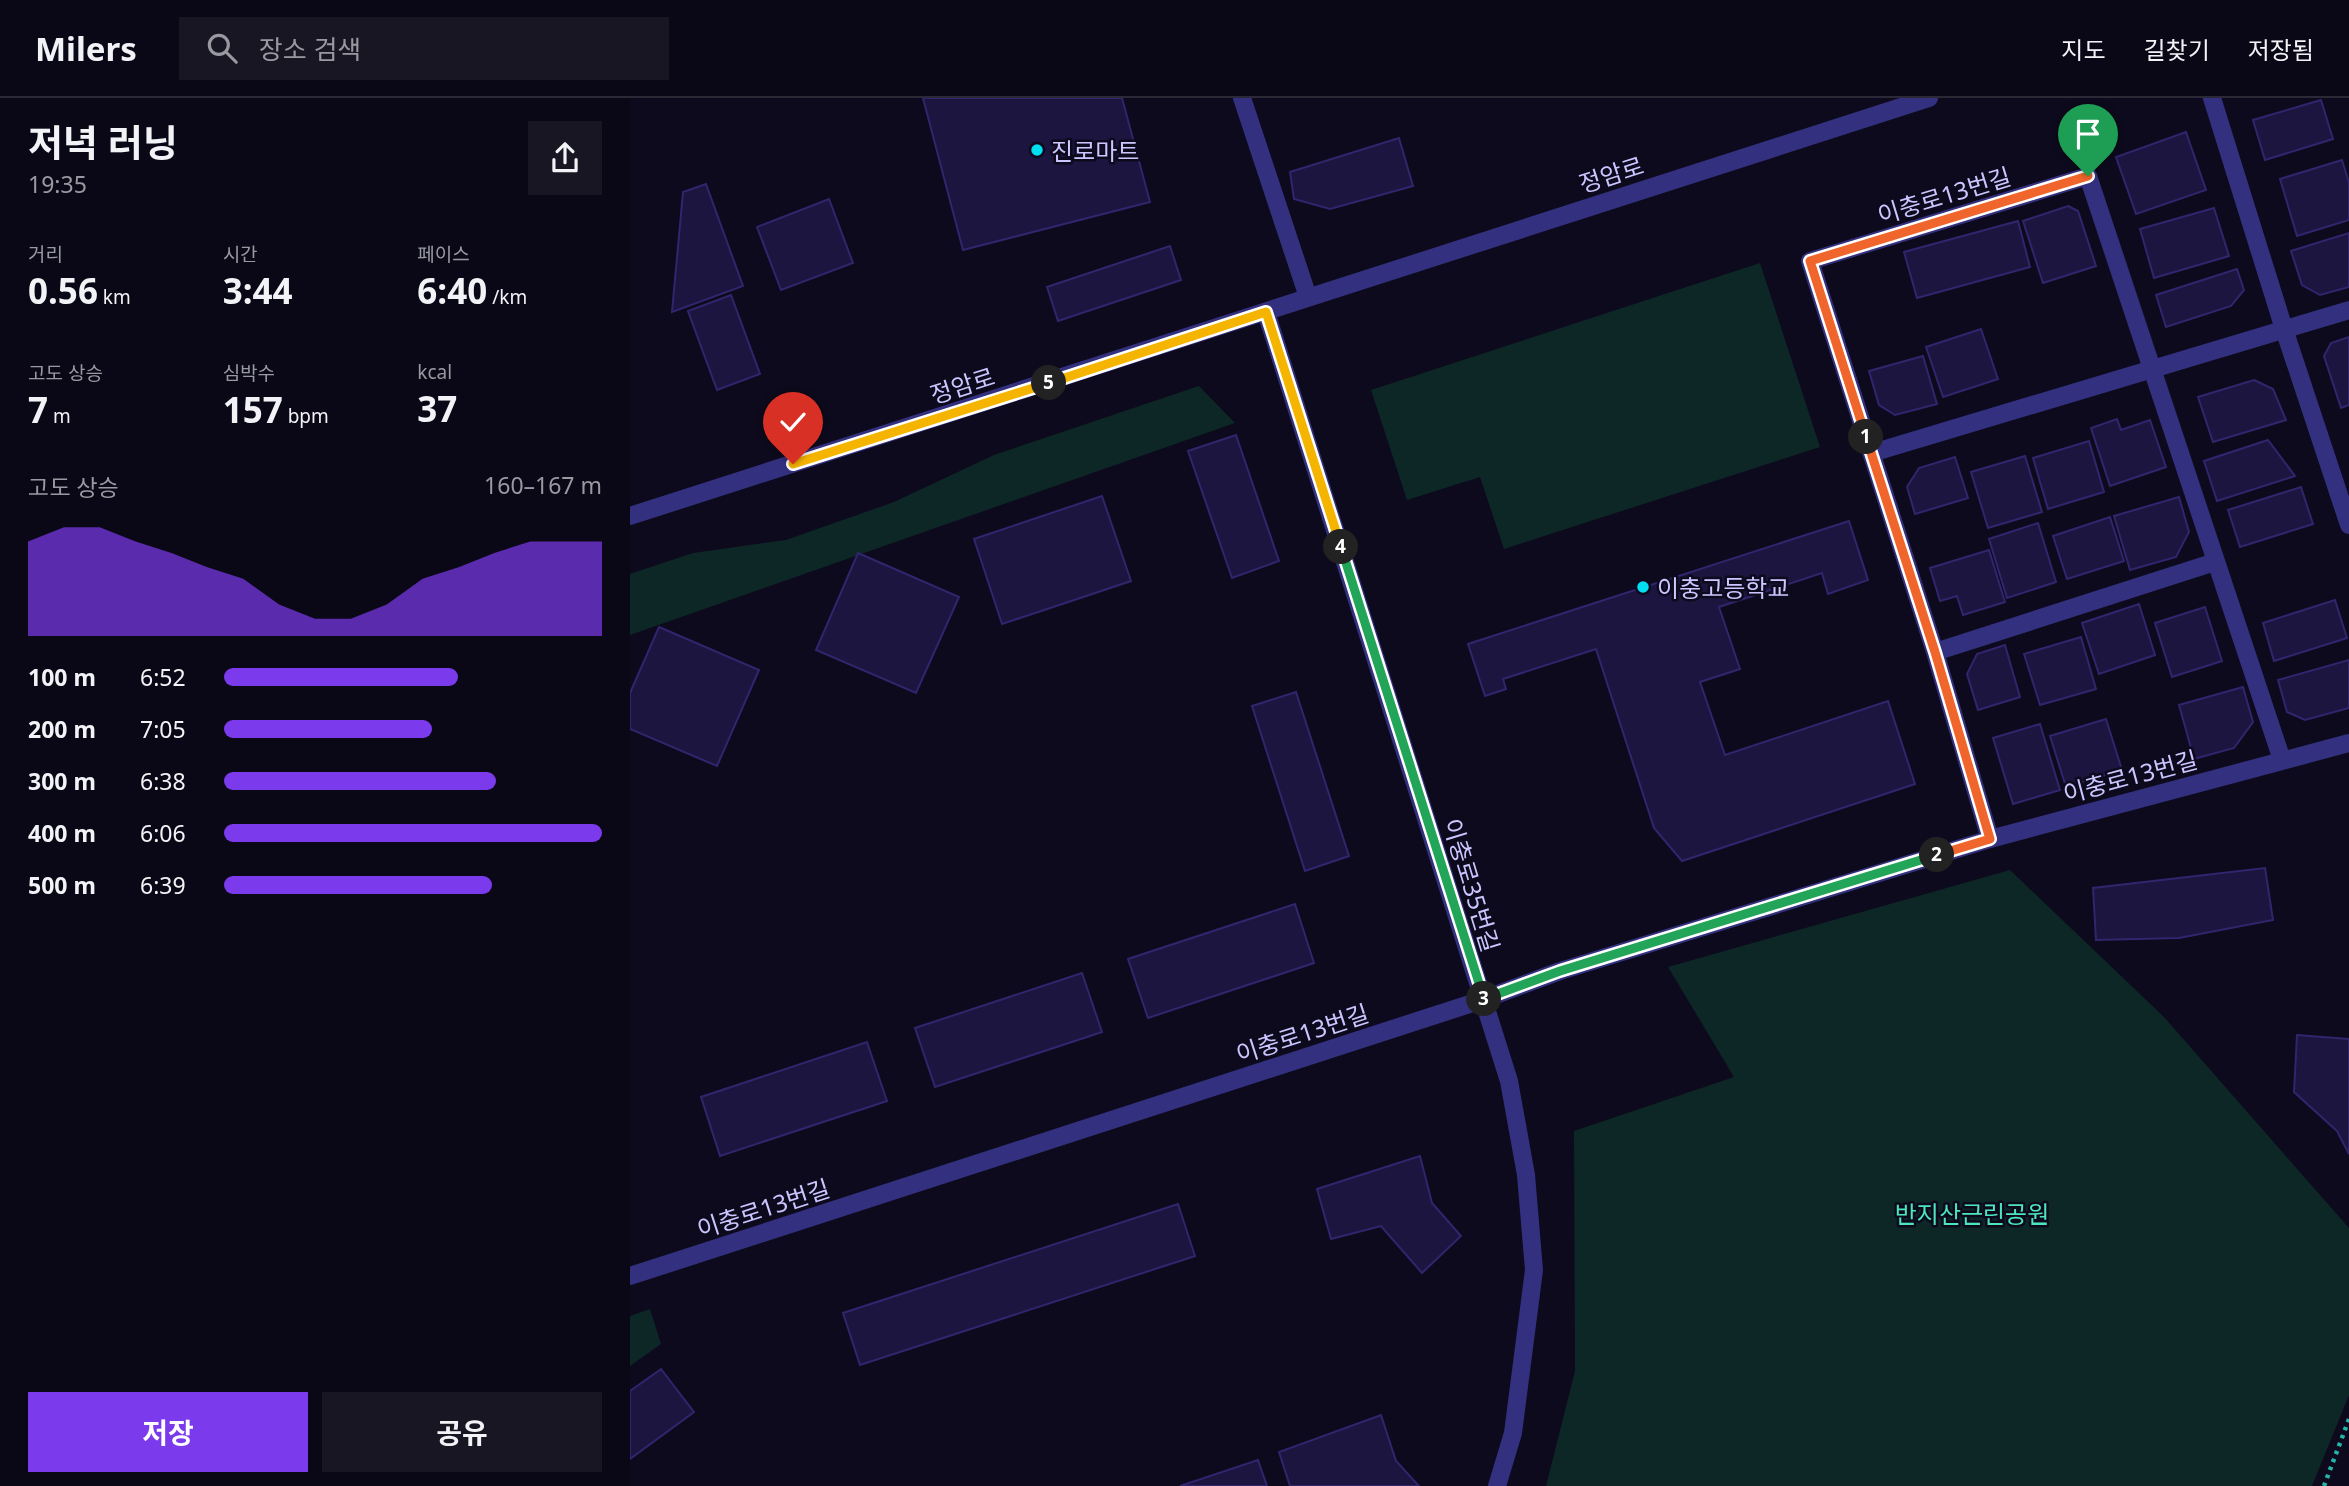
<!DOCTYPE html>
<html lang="ko">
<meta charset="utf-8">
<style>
:root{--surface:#0a0816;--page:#181623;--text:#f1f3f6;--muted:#999aa1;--line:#2a2935;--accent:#7c3aed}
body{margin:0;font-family:"Noto Sans","Noto Sans KR",sans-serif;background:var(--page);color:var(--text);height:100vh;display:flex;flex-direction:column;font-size:26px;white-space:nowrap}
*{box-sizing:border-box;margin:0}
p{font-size:23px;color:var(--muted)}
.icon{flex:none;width:38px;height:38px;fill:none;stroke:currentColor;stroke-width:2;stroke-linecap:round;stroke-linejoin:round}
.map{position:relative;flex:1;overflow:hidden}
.panel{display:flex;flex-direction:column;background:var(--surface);width:630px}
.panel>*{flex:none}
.pin{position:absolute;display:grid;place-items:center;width:60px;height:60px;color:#fff;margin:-72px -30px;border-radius:50% 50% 50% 0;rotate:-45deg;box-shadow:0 0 7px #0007}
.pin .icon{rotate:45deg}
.km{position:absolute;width:35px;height:35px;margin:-18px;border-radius:50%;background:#222;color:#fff;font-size:19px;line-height:35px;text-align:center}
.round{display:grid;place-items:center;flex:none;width:74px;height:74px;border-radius:0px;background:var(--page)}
.head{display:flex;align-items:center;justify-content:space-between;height:119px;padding:0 28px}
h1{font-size:38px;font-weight:700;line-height:52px}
.figures{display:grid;grid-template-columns:repeat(3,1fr);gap:10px;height:119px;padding:7px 28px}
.figures div{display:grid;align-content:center}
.figures b{font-size:35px;font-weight:700}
.figures small{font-size:19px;font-weight:400}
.figures p{font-size:19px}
.chart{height:196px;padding:14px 28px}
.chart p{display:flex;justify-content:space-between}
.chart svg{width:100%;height:126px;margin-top:7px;fill:var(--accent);opacity:.7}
.cta{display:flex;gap:14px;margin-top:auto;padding:14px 28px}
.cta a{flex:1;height:80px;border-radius:0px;background:var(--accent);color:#fff;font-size:28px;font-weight:700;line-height:80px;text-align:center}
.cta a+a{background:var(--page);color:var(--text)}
ul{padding:0 28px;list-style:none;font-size:23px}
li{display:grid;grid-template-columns:112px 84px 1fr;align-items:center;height:52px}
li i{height:18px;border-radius:9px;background:var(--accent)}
header{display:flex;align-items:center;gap:42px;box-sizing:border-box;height:98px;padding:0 35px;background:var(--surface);border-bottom:2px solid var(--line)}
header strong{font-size:33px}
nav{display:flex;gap:38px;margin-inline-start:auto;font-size:24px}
.search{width:490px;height:63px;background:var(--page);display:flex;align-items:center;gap:18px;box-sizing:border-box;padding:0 24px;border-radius:0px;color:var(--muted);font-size:26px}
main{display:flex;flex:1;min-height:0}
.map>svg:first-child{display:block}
.green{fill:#0d2726}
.building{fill:#1c153f;stroke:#32256d;stroke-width:2}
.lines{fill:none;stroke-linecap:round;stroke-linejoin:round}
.path{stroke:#24b5a9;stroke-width:4.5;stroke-dasharray:3.5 5;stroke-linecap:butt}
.minor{stroke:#33317f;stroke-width:18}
.split-1-casing{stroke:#fff;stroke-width:14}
.split-2-casing{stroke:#fff;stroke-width:14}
.split-3-casing{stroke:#fff;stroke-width:14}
.split-4-casing{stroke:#fff;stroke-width:14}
.split-5-casing{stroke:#fff;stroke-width:14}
.split-6-casing{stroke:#fff;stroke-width:14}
.split-1{stroke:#f0652b;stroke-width:9}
.split-2{stroke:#f0652b;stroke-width:9}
.split-3{stroke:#22a559;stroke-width:9}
.split-4{stroke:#22a559;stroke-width:9}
.split-5{stroke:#f5b400;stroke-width:9}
.split-6{stroke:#f5b400;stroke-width:9}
.poi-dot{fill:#00def1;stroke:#0d0a1d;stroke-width:2.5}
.labels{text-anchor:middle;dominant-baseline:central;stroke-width:5;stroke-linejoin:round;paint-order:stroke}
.poi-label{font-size:24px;fill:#cbc6ff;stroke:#0d0a1d;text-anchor:start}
.street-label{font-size:24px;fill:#cbc6ff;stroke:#0d0a1d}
.park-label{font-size:24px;fill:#4be6bc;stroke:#0d0a1d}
</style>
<header>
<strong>Milers</strong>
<div class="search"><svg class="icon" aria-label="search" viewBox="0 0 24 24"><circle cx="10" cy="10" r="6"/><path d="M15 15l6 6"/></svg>장소 검색</div>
<nav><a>지도</a><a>길찾기</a><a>저장됨</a></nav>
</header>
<main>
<section class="panel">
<div class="head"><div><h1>저녁 러닝</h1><p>19:35</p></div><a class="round"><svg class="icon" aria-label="share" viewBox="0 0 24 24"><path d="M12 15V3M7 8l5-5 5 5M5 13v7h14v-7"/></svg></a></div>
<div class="figures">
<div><p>거리</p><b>0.56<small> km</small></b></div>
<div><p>시간</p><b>3:44</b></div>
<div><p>페이스</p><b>6:40<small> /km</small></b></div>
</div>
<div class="figures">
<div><p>고도 상승</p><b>7<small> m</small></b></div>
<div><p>심박수</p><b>157<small> bpm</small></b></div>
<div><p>kcal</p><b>37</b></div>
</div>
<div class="chart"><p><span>고도 상승</span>160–167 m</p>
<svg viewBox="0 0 160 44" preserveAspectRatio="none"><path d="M0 44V11L10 6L20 6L30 11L40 15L50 20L60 24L70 33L80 38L90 38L100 33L110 24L120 20L130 15L140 11L150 11L160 11V44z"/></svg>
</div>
<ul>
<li><b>100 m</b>6:52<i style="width:62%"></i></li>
<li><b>200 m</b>7:05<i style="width:55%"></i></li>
<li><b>300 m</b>6:38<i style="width:72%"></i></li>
<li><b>400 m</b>6:06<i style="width:100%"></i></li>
<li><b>500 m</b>6:39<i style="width:71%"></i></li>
</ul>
<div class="cta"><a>저장</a><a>공유</a></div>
</section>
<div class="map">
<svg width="1719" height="1388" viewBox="0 0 1719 1388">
<rect width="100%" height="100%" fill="#0d0a1d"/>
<path class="green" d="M1130 165 1190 349 874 451 850 379 777 402 741 292Z
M569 288 605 325 0 537V476L63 455 156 442 264 404 364 357Z
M1380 772 1534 919 1719 1130V1297L1682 1388H916L945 1273 944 1033 1104 979 1038 869Z
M20 1211 31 1246 0 1268V1218Z"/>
<path class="building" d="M293 0H492L520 104 333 152Z
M1691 2 1703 41 1635 62 1623 22Z
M1556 34 1576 92 1506 116 1486 59Z
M769 40 783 88 700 111 664 101 660 74Z
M1712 62 1719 85V122L1667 138 1650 81Z
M76 86 113 188 42 214 53 94Z
M199 101 223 165 151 192 127 129Z
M1438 108 1448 113 1466 168 1413 185 1393 123Z
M1584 110 1599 158 1524 180 1510 131Z
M1388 123 1400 169 1287 200 1274 154Z
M1719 135V189L1690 197 1672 187 1661 153Z
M540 148 551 182 428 223 417 189Z
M1607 171 1614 192 1601 208 1536 229 1526 197Z
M101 197 130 276 87 292 58 213Z
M1351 231 1368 281 1313 299 1296 249Z
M1719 239V307L1711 310 1694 258 1701 245Z
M1293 258 1307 306 1265 317 1249 307 1239 273Z
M1624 282 1643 291 1656 322 1583 344 1568 299Z
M1487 321 1491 332 1520 322 1536 369 1480 388 1461 330Z
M606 337 649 463 602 480 558 353Z
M1638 342 1665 378 1587 403 1574 363Z
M1459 343 1474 394 1418 411 1403 360Z
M1395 358 1412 414 1358 430 1341 374Z
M1325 359 1338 400 1285 416 1277 389 1289 370Z
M1671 389 1683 426 1610 449 1598 412Z
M472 398 501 483 372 526 344 441Z
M1549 399 1559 434 1546 459 1500 472 1484 418Z
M1480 419 1494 463 1437 481 1423 438Z
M1219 423 1238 482 1198 496 1192 475 1089 509 1110 571 1070 584 1095 657 1258 603 1285 686 1052 763 1024 730 966 551 873 581 876 591 855 598 838 546Z
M1408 425 1426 484 1377 500 1359 441Z
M1359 452 1375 504 1333 517 1327 498 1310 503 1300 470Z
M228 455 329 499 286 595 186 552Z
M1705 502 1717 540 1644 563 1633 525Z
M1509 506 1525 557 1469 576 1452 525Z
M1575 509 1592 563 1542 579 1525 525Z
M29 529 129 572 87 668 0 631V595Z
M1451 539 1466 591 1410 607 1394 556Z
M1375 547 1390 599 1348 612 1337 576 1347 556Z
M1719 562V610L1675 622 1657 614 1648 582Z
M1613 589 1623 624 1604 650 1564 661 1549 607Z
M666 594 719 758 675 773 622 608Z
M1476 621 1492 672 1436 689 1420 638Z
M1410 626 1430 692 1383 706 1363 640Z
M1635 770 1643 822 1549 840 1466 842 1463 790Z
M665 806 684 865 518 920 498 861Z
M452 875 472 934 305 989 285 930Z
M1667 937 1719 941V1056L1707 1033 1664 994Z
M237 944 257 1003 90 1058 71 999Z
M790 1058 802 1105 831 1138 792 1175 751 1128 701 1141 687 1091Z
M548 1106 565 1158 230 1267 213 1215Z
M31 1271 64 1314 0 1361V1293Z
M751 1317 766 1363 789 1388H660L649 1354Z
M628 1362 637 1388H550Z"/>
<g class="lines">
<path class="path" d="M1694 1388 1719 1321"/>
<path class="minor" d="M612 0 678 199
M1582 0 1654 231 1719 427
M636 214 879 983 896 1077 904 1172 883 1335 867 1388
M1242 355 1719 212
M0 418 1299 0
M1305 554 1585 464
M1360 741 1305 554 1180 163 1458 78 1652 662
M0 1178 852 902 930 873 1360 741 1719 645"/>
</g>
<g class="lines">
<defs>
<path id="split-1" d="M1236 339 1180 163 1458 78"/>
<path id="split-2" d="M1236 339 1305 554 1360 741 1307 757"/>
<path id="split-3" d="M854 901 930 873 1307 757"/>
<path id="split-4" d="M711 449 854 901"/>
<path id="split-5" d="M419 285 636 214 711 449"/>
<path id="split-6" d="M163 366 419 285"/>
</defs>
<use href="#split-1" class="split-1-casing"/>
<use href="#split-2" class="split-2-casing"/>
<use href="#split-3" class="split-3-casing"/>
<use href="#split-4" class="split-4-casing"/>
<use href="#split-5" class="split-5-casing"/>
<use href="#split-6" class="split-6-casing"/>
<use href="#split-1" class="split-1"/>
<use href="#split-2" class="split-2"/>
<use href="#split-3" class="split-3"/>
<use href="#split-4" class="split-4"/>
<use href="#split-5" class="split-5"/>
<use href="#split-6" class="split-6"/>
</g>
<g class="poi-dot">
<circle cx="407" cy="52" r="7"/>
<circle cx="1013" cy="489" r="7"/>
</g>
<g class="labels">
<g class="poi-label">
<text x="421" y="52">진로마트</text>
<text x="1027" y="489">이충고등학교</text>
</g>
<g class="street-label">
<text transform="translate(981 76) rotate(-18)">정암로</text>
<text transform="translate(1314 97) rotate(-17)">이충로13번길</text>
<text transform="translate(332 287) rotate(-18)">정암로</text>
<text transform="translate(1500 678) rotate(-15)">이충로13번길</text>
<text transform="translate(842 787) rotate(73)">이충로35번길</text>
<text transform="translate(672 935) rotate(-18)">이충로13번길</text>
<text transform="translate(133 1110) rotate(-18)">이충로13번길</text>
</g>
<g class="park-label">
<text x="1342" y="1115">반지산근린공원</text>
</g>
</g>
</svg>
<div class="pin" style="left:1458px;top:78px;background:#1e9e55"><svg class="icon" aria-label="arrive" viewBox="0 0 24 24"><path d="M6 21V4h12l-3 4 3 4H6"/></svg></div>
<div class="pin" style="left:163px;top:366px;background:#d93025"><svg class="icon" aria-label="check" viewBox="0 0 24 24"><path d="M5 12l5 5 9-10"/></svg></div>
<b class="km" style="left:1236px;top:339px">1</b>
<b class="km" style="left:1307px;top:757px">2</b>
<b class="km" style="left:854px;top:901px">3</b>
<b class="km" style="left:711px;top:449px">4</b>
<b class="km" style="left:419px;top:285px">5</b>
</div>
</main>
